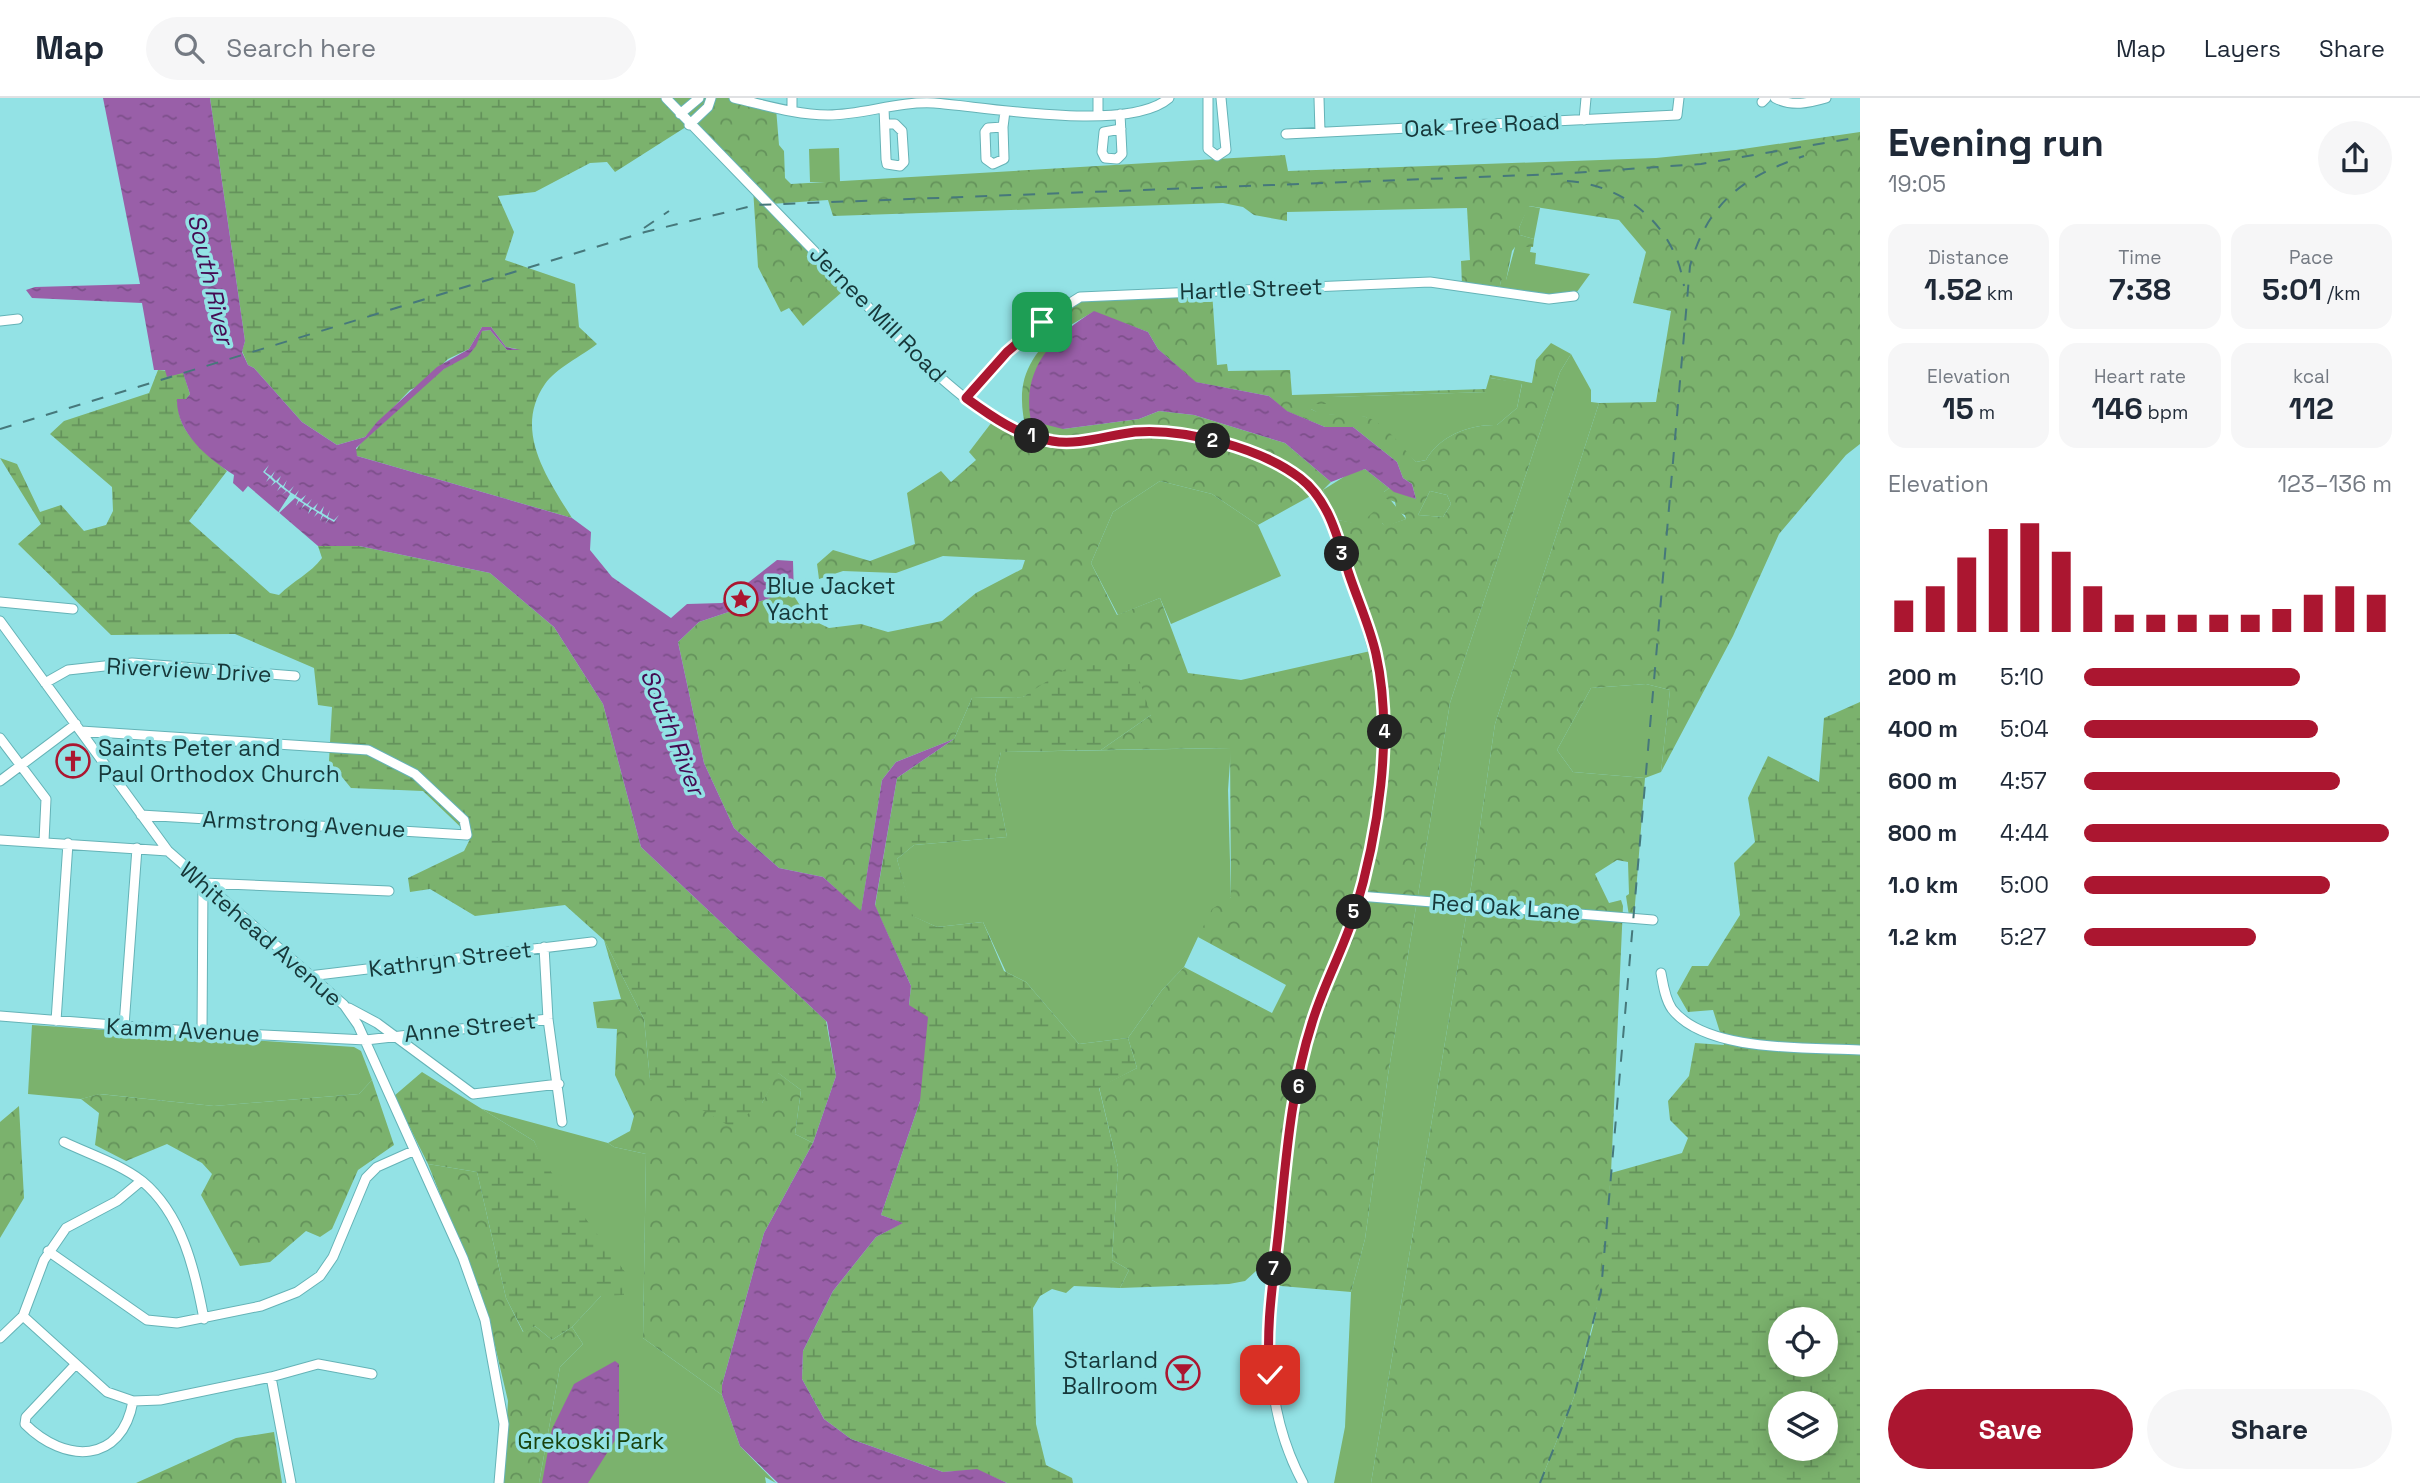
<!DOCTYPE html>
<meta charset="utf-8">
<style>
:root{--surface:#fff;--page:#f6f6f7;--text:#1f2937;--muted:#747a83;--line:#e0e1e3;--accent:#ab1630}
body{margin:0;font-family:"Space Grotesk",sans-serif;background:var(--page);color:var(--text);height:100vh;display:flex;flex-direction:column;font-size:26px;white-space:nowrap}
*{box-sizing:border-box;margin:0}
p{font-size:23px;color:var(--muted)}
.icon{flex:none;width:38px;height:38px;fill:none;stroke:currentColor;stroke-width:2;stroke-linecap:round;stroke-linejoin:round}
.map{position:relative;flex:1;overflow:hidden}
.sheet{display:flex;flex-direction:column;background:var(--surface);width:560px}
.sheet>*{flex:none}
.buttons{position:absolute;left:1768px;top:1209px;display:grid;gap:14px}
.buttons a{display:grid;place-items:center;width:70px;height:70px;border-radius:50%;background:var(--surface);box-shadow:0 4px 18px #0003;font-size:35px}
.pin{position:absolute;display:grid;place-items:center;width:60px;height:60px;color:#fff;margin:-30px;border-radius:14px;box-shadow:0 4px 10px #0006}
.km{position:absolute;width:35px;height:35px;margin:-18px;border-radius:50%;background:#222;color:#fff;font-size:19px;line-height:35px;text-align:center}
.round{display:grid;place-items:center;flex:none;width:74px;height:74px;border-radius:37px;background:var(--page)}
.overview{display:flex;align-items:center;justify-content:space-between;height:119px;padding:0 28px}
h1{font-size:38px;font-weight:700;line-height:52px}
.figures{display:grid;grid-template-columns:repeat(3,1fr);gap:10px;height:119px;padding:7px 28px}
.figures div{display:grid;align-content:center;border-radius:18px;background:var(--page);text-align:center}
.figures b{font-size:30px;font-weight:700}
.figures small{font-size:19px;font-weight:400}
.figures p{font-size:19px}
.chart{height:196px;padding:14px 28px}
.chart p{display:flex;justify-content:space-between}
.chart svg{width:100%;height:126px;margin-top:7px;stroke:var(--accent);stroke-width:6}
.cta{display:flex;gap:14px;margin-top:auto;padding:14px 28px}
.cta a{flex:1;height:80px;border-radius:42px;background:var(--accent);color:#fff;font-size:28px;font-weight:700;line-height:80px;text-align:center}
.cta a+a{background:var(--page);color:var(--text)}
ul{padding:0 28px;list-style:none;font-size:23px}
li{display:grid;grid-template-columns:112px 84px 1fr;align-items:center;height:52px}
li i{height:18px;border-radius:9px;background:var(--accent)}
header{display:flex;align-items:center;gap:42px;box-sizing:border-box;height:98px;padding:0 35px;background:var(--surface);border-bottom:2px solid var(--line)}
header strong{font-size:33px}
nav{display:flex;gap:38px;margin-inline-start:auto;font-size:24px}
.search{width:490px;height:63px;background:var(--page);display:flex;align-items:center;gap:18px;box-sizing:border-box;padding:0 24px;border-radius:38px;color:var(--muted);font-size:26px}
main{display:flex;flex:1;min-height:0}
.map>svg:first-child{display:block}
.green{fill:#7bb26d}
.forest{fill:url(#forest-crowns);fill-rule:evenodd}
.wetland{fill:url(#wetland-marsh);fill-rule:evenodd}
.water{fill:url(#water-ripples)}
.pier{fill:#93e2e5}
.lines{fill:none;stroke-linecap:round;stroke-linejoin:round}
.minor-casing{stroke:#65b3b7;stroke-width:11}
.minor{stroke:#fff;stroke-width:9}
.rail{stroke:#46787b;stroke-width:2;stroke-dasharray:12 12;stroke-linecap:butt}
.route-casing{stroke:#fff;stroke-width:14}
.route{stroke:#ab1630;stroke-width:9}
.labels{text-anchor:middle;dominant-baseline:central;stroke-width:7;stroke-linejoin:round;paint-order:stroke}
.street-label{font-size:23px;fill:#163739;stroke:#93e2e5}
.poi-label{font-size:23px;fill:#163739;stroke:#93e2e5;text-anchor:start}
.park-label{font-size:23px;fill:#19420d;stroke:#93e2e5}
.water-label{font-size:24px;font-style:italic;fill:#440b51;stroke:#93e2e5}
</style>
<header>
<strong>Map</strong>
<div class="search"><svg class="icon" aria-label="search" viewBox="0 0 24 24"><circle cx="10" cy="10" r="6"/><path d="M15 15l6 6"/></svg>Search here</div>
<nav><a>Map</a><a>Layers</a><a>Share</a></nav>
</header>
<main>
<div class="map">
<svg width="1860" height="1385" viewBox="0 0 1860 1385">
<defs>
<pattern id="forest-crowns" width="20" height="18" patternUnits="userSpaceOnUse" patternTransform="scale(1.75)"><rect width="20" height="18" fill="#7bb26d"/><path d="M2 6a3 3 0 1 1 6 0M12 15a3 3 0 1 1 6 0" fill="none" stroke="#64925b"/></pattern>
<pattern id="wetland-marsh" width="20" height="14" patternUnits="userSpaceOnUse" patternTransform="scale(1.75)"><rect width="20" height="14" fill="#7bb26d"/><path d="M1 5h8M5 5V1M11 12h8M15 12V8" fill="none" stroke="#64925b"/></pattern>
<pattern id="water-ripples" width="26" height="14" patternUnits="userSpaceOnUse" patternTransform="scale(1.75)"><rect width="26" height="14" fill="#995fa8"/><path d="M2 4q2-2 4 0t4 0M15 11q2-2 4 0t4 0" fill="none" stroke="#7c4f8a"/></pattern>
</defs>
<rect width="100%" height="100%" fill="#93e2e5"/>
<path class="green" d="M839 50 840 84H810L809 51Z
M1528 108 1540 110 1534 141 1520 137 1519 130Z
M1515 149H1531L1530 154 1536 155 1535 166 1590 176 1574 198 1549 201 1499 193 1501 182H1506Z
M1571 256 1591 292V304L1599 305 1495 626 1472 783 1371 1385H1334L1345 1329 1351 1194 1365 1141 1388 977 1450 605 1560 274Z
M1490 280 1522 285 1517 310 1497 327C1470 326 1439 338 1426 362L1416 364 1366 319 1320 316 1311 311V306H1331V299L1487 294Z
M1365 371 1389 390 1384 394 1406 421 1385 429 1382 425 1361 427 1338 422 1323 392 1350 375Z
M1160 383 1212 396 1258 427 1281 478 1171 526 1160 500 1118 517 1091 465 1113 414Z
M1430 393 1447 397 1451 406 1443 419 1418 417Z
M1646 586 1670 592 1661 674 1645 680 1573 674 1557 652 1591 590Z
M1231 650 1228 692 1231 799 1198 839 1184 869 1162 892 1128 940 1079 946 1026 884 1006 874 983 824 937 829 912 818 897 761 914 747 1007 739 995 679 1001 654Z
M32 927 354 949 361 953 372 982 359 996 214 1008 100 996 81 1001 28 996Z
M482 1011 608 1045 614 1049 646 1056 643 1240 722 1297 740 1348 776 1385 765 1379 766 1385H539L560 1269 583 1246 572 1229 601 1198 534 1043Z"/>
<path class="forest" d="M666 0H734L776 10 779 47 784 53 785 80 791 86 1285 57 1288 73 1656 60 1736 52 1860 34V346L1846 357 1779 436 1733 538 1661 674 1670 592 1646 586 1591 590 1557 652 1573 674 1645 680 1634 819 1629 818 1626 798 1629 796 1628 764 1617 762 1595 776 1609 805 1621 802 1623 808 1611 1075 1601 1193 1574 1299 1540 1385H1371L1472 783 1495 626 1599 305 1656 304 1671 213 1633 205 1646 154 1619 122 1529 108 1519 130 1520 137 1534 141 1533 149H1515L1512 153 1506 183 1501 182 1499 193 1462 187 1461 163 1470 162 1467 110 1287 114V123L1254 117 1243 109 1223 105 833 118 828 102 771 106 849 188 803 228 789 210 781 214 758 169 753 90Z
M1212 193 1217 267 1227 266 1228 273 1290 272 1292 297 1486 291 1490 277 1532 285 1536 262 1551 245 1571 256 1560 274 1450 605 1388 977 1365 1141 1351 1194 1281 1188 1273 1186V1176L1256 1173 1245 1183 1229 1186 1120 1190 1129 1172 1112 1162 1118 1069 1099 989 1137 970 1128 940 1162 892 1184 869 1272 915 1286 887 1198 839 1212 811 1231 799 1230 650 1101 652 1151 617 1036 592 1023 599 972 600 954 641 896 664 882 682 861 814 823 779 779 770 734 730 704 665 678 544 699 524 788 494 794 498 808 520 829 530 861 526 888 534 942 523 976 495 1022 471 1025 462 943 458 896 475 843 473 819 481 817 466 833 452 870 463 915 446 907 395 941 373 951 384 976 362 969 354 995 320 1027 336C1014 284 1026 262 1064 226L1054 214 1080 199ZM1093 214 1148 234 1158 251 1195 284 1269 298 1286 313 1325 329H1353L1397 364 1403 380 1412 386 1416 401 1389 390 1384 394V400L1395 404 1397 414 1405 417 1406 421 1385 428 1382 425 1385 419 1375 412 1361 426 1338 422 1323 392 1331 384 1285 345 1194 317 1159 313 1139 321 1063 331 1069 228ZM1491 280 1522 286 1517 310 1497 327C1470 326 1439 338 1426 362L1416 364C1403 350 1385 325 1366 319 1348 313 1329 321 1311 311L1312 306H1331L1332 299 1488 294ZM1160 383 1212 396 1258 427 1316 395 1332 426 1375 552 1241 582 1188 575 1160 500 1117 517 1091 465 1113 414ZM1430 393 1447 397 1451 406 1443 419 1418 417Z
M604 842 644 921 650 981 762 1005 777 974 801 992 795 1036 813 1045 764 1135 722 1287V1297L643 1240 646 1056 614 1049 608 1045 630 1033 634 1018 615 977 617 931 597 930 593 904 621 901Z
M372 982 394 1047 358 1072 332 1131 320 1139 306 1133 270 1164 240 1168 201 1097 212 1076 202 1065 167 1046 126 1063 95 1047 99 1015 81 1001 99 996 214 1008 359 996Z
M19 1008 24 1100 0 1140V1024Z
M428 1066 477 1074 506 1200 523 1234 535 1228 552 1242 572 1229 583 1246 560 1269 539 1385H503L508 1303 487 1214Z
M274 1334 282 1385H136L236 1340Z"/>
<path class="wetland" d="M210 0H666L689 27 615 74 607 64 590 65 535 94 498 98 514 134 505 162 575 186 579 229 597 246C582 258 556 270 545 286 513 332 547 380 572 420L357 358 354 355C363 338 423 287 441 273 463 256 471 265 481 233L490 232 507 252 517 251 506 249 491 229H482L469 251 448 261 422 286 410 292 365 339 337 347 302 324 254 270 248 267 242 253 245 243Z
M158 272 183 274 190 296 186 301H178C176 335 204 352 227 373L189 423 270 495 279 497C293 483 311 475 322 460L318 448H359L490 475 554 529 603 606 641 749 826 923 836 978 813 1045 795 1036 801 992 778 975 762 1005 731 1029 650 981 644 921 604 842 565 807 475 818 430 791 410 794 408 780 464 753 471 739 423 693 351 690 329 663 332 609 318 607 314 570 235 536 111 537 18 446 41 426 0 360 17 366 40 414 61 407 84 433 106 427 113 413 112 389 50 336 64 323 149 295Z
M1134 566 1151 617 1101 652 1001 654 995 679 1007 739 914 747 897 761 913 818 937 829 983 824 1004 873 1026 884 1079 946 1128 940 1137 970 1099 990 1118 1069 1112 1162 1129 1172 1120 1190 1074 1188 1066 1195 1052 1191 1040 1198 1033 1210 1036 1326 1046 1367 1072 1380 1073 1385H1007L977 1372 943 1374 851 1341 824 1321 802 1281 803 1253 833 1193 876 1139 902 1125 881 1117 920 1003 909 907 911 888 875 808 897 680 954 641 972 600 1023 599 1070 568Z
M1860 604V1385H1540L1574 1299 1595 1221 1611 1075 1682 1055 1688 1040 1670 1022 1668 1003 1689 978 1695 945 1724 947 1713 912 1688 914 1677 895 1692 868H1708L1740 817 1734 765 1755 744 1748 700 1768 658 1819 684 1824 620ZM1780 1222H1825V1267H1780ZM1780 1306H1825V1351H1780Z
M422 974 534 1043 546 1067 625 1174 624 1197 601 1198 572 1229 552 1242 535 1228 524 1235 506 1200 477 1074 428 1066 394 998Z"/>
<path class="water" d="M103 0H210L245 243 242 254 248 267 254 270 302 324 337 347 365 339 377 324 437 269 469 251 482 229H491L506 249 521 252H507L490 232 482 233 476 248 468 258 444 271 356 350 357 358 572 420 591 434 590 452 612 479 671 520 687 506 722 505 777 462 793 463 794 498 788 494 699 524 678 544 704 665 734 730 779 770 823 779 861 813 882 682 896 664 954 641 897 680 875 807 911 888 909 907 928 919 920 1003 881 1117 903 1125 876 1139 833 1193 803 1253 802 1281 824 1321 851 1341 943 1374 977 1371 1007 1385H778L740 1348 722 1297V1287L764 1135 813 1045 836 978 827 924 641 749 603 606 554 529 490 475 359 448H318L248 388 243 394 233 385 234 377C207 360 176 334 177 301H186L190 296 183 275 167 279 165 272H154L142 205 32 200 26 192 35 189 140 186Z
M1094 213 1148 234 1158 251 1196 284 1269 298 1287 313 1325 329H1353L1397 364 1403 380 1412 386 1416 401 1394 394 1365 371 1331 384 1285 345 1194 317 1159 313 1139 321 1063 331 1031 323C1021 271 1052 239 1094 213Z
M615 1263 619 1266V1336L588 1385H542L552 1331 574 1286Z"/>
<path class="pier" d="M269 367 265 374 271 378 275 373 272 379 276 383 281 378 278 384 283 388 287 382 284 389 289 393 294 388 290 394 295 397 299 392 296 398 301 401 306 397 302 403 307 406 312 401 308 407 313 410 318 405 315 411 320 414 324 408 322 415 327 418 330 412 328 419 334 422 339 417 334 424 329 421 325 426 328 421 323 418 320 423 322 417 318 415 314 419 317 414 312 411 308 416 310 410 305 407 301 411 304 406 299 403 296 408 298 402 295 400 276 418 290 396 287 393 282 397 286 393 281 389 277 393 280 388 276 384 271 388 274 384 270 380 266 384 269 379 263 374Z"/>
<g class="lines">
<defs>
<path id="minor" d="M666 0 908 250C946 285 989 327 1041 341 1072 349 1105 336 1137 334 1189 331 1280 353 1315 394 1336 420 1343 459 1354 490 1370 537 1385 583 1385 634 1384 691 1371 762 1354 816 1342 854 1323 889 1311 927 1294 983 1288 1045 1282 1102 1271 1200 1254 1295 1303 1385
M734 0C765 7 796 17 828 17 863 17 898 3 934 5 987 9 1129 35 1169 0
M792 0V13
M1098 0V16
M1208 0V51L1217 58 1226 52 1221 0
M1319 0 1320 34
M1775 0C1792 9 1809 5 1826 0
M1762 4 1766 0
M884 10 886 61 887 66 900 68 904 64 902 33 895 26H885
M680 16 699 0
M1120 16 1122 56 1117 61 1105 60 1102 54 1104 34 1121 31
M1584 22 1586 0
M689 27 708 9 711 0
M1003 29 1004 61 993 66 986 61 985 34 988 30 1003 29 1005 13
M1286 36 1677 17 1679 0
M0 223 18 221
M966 300C1001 261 1034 226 1080 199L1430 184 1549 201 1574 198
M0 504 73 511
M0 523 168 753 344 907 358 927 463 1160 485 1222 504 1326 499 1385
M45 585 68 572 132 565 295 578
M81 633 368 652 415 676 464 722 467 737 141 717
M0 640 46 701 44 743
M0 683 76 626
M0 742 168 753
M1359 798 1653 822
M544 849 548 921 562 1024
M1661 875C1663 886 1665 901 1672 911 1706 955 1809 949 1860 952
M309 878 592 844
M349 910 377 925 473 996 559 986
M0 918 202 934 366 942 548 921
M56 923 68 745
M124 928 137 750
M202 934 203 785 389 793
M64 1044C89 1056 120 1066 142 1083 182 1116 195 1172 204 1221
M48 1153 147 1222 177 1225 261 1208 297 1194 320 1178 333 1159 366 1080 377 1069 413 1053
M23 1218 107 1294 133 1303 160 1302 271 1279 318 1266 372 1276
M0 1240 23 1218 44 1162 66 1130 117 1103 141 1083
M75 1267 26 1319 25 1326C65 1366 122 1366 133 1303
M271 1279 291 1385"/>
</defs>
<use href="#minor" class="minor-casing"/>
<use href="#minor" class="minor"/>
<path class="rail" d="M1567 83C1626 87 1675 128 1684 188
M644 130 669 113
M0 331 645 134 756 107 1556 76 1701 66 1860 39
M1540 1385 1574 1299 1601 1193 1690 168C1708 104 1743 79 1804 58"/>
</g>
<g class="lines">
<defs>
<path id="route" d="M1042 224 1007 254 966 300C992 319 1019 338 1052 343 1078 348 1108 337 1135 334 1184 330 1261 350 1300 380 1330 403 1338 442 1349 476 1358 503 1370 529 1376 556 1394 637 1378 738 1354 817 1342 854 1323 888 1312 925 1291 990 1286 1062 1279 1129 1274 1179 1265 1228 1270 1277"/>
</defs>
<use href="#route" class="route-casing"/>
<use href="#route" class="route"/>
</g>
<defs>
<symbol id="sight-ring" viewBox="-11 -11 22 22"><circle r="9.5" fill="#93e2e5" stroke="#ab1630" stroke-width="1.5"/><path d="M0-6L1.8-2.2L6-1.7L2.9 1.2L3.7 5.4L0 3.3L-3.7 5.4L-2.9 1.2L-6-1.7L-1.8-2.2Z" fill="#ab1630"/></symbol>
<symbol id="church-ring" viewBox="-11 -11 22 22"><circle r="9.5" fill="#93e2e5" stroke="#ab1630" stroke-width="1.5"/><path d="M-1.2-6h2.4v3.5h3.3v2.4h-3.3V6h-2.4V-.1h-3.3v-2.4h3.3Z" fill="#ab1630"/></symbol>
<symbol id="bar-ring" viewBox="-11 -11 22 22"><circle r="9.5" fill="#93e2e5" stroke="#ab1630" stroke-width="1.5"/><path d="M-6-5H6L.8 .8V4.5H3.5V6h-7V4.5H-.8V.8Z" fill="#ab1630"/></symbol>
</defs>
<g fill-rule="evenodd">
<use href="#sight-ring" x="722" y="482" width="38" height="38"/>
<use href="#church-ring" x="54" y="644" width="38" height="38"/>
<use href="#bar-ring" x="1164" y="1256" width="38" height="38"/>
</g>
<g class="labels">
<g class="street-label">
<text transform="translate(1482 27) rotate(-3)">Oak Tree Road</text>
<text transform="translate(1251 191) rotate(-2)">Hartle Street</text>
<text transform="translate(878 216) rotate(45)">Jernee Mill Road</text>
<text transform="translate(189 572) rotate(3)">Riverview Drive</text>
<text transform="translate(304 726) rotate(3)">Armstrong Avenue</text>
<text transform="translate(1506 809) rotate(4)">Red Oak Lane</text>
<text transform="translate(261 836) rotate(41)">Whitehead Avenue</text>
<text transform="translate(450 861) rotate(-7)">Kathryn Street</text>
<text transform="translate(470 929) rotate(-6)">Anne Street</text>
<text transform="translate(183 932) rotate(3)">Kamm Avenue</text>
</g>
<g class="poi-label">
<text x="766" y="488">Blue Jacket<tspan x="766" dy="26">Yacht</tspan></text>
<text x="98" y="650">Saints Peter and<tspan x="98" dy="26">Paul Orthodox Church</tspan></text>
<text x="1158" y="1262" text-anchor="end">Starland<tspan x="1158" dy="26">Ballroom</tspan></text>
</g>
<g class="park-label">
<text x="591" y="1343">Grekoski Park</text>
</g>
<g class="water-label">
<text transform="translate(211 181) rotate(77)">South River</text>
<text transform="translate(673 634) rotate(68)">South River</text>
</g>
</g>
</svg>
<div class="buttons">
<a><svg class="icon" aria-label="locate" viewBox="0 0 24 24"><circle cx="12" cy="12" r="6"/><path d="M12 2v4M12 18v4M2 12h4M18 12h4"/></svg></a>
<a><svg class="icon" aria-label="layers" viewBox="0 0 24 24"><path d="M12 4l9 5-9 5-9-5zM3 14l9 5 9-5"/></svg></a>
</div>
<div class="pin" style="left:1042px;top:224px;background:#1e9e55"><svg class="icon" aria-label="arrive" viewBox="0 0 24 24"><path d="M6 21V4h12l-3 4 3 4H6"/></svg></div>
<div class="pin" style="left:1270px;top:1277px;background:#d93025"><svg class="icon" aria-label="check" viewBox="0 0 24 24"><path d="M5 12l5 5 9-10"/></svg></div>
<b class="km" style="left:1032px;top:338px">1</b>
<b class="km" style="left:1213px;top:343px">2</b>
<b class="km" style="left:1342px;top:456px">3</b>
<b class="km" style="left:1385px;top:634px">4</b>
<b class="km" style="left:1354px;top:814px">5</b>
<b class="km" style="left:1299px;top:989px">6</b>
<b class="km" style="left:1274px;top:1171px">7</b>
</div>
<section class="sheet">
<div class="overview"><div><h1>Evening run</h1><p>19:05</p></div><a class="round"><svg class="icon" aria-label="share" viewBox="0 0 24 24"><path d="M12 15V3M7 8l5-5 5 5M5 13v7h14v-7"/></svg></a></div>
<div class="figures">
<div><p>Distance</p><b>1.52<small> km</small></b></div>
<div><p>Time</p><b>7:38</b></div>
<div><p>Pace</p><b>5:01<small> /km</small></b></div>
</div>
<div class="figures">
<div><p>Elevation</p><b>15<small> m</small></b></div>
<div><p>Heart rate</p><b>146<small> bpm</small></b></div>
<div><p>kcal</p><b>112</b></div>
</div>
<div class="chart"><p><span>Elevation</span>123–136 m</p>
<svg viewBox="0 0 160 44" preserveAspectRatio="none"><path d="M5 44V33M15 44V28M25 44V18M35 44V8M45 44V6M55 44V16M65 44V28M75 44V38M85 44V38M95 44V38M105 44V38M115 44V38M125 44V36M135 44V31M145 44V28M155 44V31"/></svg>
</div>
<ul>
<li><b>200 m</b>5:10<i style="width:70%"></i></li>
<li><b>400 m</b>5:04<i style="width:76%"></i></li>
<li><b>600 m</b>4:57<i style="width:83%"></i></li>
<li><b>800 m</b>4:44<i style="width:99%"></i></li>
<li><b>1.0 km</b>5:00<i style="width:80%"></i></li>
<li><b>1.2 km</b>5:27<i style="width:56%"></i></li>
</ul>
<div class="cta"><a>Save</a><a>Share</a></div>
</section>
</main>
